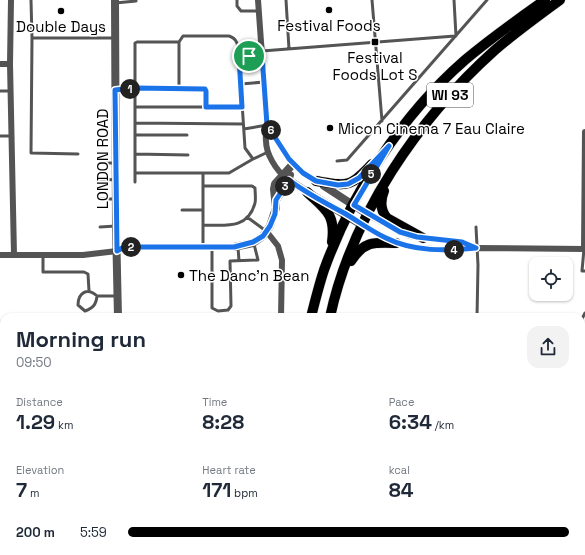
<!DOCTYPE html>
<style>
:root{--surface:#fff;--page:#f2f2f3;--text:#1f2937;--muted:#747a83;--accent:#000}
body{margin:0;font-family:"Space Grotesk",sans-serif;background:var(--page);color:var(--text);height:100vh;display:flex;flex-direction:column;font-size:15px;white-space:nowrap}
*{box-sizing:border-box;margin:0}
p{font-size:13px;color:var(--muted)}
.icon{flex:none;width:22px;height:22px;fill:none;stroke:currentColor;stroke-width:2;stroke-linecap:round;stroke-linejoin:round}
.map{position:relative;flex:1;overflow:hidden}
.side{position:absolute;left:0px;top:313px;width:585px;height:242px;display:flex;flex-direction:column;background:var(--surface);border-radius:12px 12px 0 0;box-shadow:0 1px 3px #0004}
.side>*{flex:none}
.buttons{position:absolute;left:529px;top:257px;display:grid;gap:8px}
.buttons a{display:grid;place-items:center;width:44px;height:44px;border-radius:8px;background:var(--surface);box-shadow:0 1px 3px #0004;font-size:20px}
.pin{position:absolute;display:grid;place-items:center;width:34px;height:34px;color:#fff;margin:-17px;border:2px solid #fff;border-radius:50%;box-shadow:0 1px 4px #0007}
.km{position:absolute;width:20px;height:20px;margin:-10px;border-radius:50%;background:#222;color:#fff;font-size:11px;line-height:20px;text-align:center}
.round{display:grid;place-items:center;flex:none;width:42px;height:42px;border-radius:12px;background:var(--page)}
.head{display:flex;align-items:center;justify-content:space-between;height:68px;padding:0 16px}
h1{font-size:22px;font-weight:800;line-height:30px}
.metrics{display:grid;grid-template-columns:repeat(3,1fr);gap:6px;height:68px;padding:4px 16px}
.metrics div{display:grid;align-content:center}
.metrics b{font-size:20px;font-weight:800}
.metrics small{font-size:11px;font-weight:400}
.metrics p{font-size:11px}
ul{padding:0 16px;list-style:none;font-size:13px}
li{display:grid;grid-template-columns:64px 48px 1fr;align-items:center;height:30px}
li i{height:10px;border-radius:5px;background:var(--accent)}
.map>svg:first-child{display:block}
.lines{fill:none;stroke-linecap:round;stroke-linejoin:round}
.primary-casing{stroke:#dbdbdb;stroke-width:11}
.service{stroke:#545454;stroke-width:3}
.minor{stroke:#545454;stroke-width:6}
.tertiary{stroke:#545454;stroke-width:8}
.primary{stroke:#000;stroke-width:10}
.route-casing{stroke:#fff;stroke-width:8}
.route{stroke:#1a73e8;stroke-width:5}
.poi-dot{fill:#000;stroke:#fff;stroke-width:1.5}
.labels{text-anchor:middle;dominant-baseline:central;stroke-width:3;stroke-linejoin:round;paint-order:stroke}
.shield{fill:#fff;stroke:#4c4c4c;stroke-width:1}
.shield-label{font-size:14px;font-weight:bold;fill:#000}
.poi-label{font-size:15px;fill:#000;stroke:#fff}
.street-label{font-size:15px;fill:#000;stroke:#fff}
</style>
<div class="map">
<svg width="585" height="555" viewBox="0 0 585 555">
<rect width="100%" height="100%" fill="#fff"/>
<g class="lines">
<defs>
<path id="primary" d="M316 181C348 186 350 188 372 164
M384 191C380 201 380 210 387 218L423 238
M307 192C325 209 336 214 332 242
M351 261C364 241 374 242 396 243
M311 317C315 301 319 285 324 270 352 192 402 115 465 60 490 39 518 19 545 0
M330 317C352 215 418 119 495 50 516 32 538 16 560 0
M295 551V555
M302 551V555
M313 551V555"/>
</defs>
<use href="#primary" class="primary-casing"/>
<path class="service" d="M31 0 32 38 31 153 78 154
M237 0V6L241 11H259
M286 0 289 49
M372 0 382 121
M454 0 456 36
M115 3 136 1V0
M32 38H113
M262 51 455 36
M262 55 239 57 245 148 253 159 268 152
M241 84 264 82
M179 89V42L183 36H229C239 39 238 48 239 57
M117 90 135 88 205 89 206 91V107H242
M0 91H10
M135 107H206
M135 123 243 124
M244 129 267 125
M135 135H187
M0 136H11
M135 154 188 155
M337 161 347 160 487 0
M100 163H114
M135 173H229L253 159
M203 173V247
M100 179 116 180
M135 182V43L137 42H179
M203 186H252L255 188C255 192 256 199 255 203 248 230 224 225 203 225
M100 199H116
M182 210H203
M247 217 266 231
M100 227 116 226
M476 227 478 265 477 317
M238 247 239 261
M212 248V308L218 311 228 310 231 306 230 261 258 260 254 244
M584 249 582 271H585
M43 255V272H84L88 274 89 291
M97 296C96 305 93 308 85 311L78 305C78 293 87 287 97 296H116
M581 321 585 313
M172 551 175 555
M257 551 258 555
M332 551V555
M555 551V555
M425 555V551"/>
<path class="minor" d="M11 0 10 64 14 255
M258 0 267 125C267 130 265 136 266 141 266 154 276 170 286 178
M0 64H10
M267 125 293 164 303 173 318 183
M367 214 400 232 410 236 462 242 475 248
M362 225 387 239 416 248 451 250 476 248 585 249
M267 232 278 246 282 260 281 317
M584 249 585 132
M0 255H83L117 251
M581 457H585
M273 551V555
M447 551V555"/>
<path class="tertiary" d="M115 0 116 226 118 317
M289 180 307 192 362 225
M324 186 367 214
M276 200 287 184 290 175
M117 251 124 247H234L253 243 263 236 270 226 276 208 274 189 275 184 293 164
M121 551V555"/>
<use href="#primary" class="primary"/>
</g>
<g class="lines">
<defs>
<path id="route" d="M262 55 267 125 289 159 303 173 316 181 338 185 348 184 359 178 389 146 354 205 400 232 417 237 462 242 476 248C446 251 414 252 386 238 371 231 358 221 344 213 325 203 306 193 289 180L276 200 275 214 270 226 263 236 253 242 234 247H124L117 251 115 90 135 88 205 89 206 91V107H242L239 57Z"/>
</defs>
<use href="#route" class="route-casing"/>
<use href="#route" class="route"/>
</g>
<g class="poi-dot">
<circle cx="329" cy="10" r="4"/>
<circle cx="61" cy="11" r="4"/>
<rect x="371" y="38" width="8" height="8" rx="2"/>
<circle cx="330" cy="128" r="4"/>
<circle cx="181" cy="275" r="4"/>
</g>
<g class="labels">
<rect class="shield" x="427" y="83" width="46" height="24" rx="3"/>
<g class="shield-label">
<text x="450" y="95">WI 93</text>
</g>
<g class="poi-label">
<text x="329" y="25">Festival Foods</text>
<text x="61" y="26">Double Days</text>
<text x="375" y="57">Festival<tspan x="375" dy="17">Foods Lot S</tspan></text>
<text x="338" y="128" text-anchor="start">Micon Cinema 7 Eau Claire</text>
<text x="189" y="275" text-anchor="start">The Danc'n Bean</text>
</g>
<g class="street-label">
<text transform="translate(102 159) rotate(-90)">LONDON ROAD</text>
</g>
</g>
</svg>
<div class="buttons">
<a><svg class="icon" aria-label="locate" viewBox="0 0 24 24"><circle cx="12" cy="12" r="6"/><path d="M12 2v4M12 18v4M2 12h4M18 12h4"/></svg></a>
</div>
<div class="pin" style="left:249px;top:56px;background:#1e9e55"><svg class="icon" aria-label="arrive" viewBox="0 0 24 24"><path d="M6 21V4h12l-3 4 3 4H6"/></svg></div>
<b class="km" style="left:130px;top:89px">1</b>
<b class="km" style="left:131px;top:247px">2</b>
<b class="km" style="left:285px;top:186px">3</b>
<b class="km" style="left:454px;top:250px">4</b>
<b class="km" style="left:371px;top:174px">5</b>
<b class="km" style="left:271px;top:130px">6</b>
<section class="side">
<div class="head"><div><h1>Morning run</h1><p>09:50</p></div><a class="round"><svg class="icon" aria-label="share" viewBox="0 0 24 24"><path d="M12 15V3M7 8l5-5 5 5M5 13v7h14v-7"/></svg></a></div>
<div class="metrics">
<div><p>Distance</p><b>1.29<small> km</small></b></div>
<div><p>Time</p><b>8:28</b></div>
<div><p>Pace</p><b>6:34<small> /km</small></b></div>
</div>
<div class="metrics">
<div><p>Elevation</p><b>7<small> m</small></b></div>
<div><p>Heart rate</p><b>171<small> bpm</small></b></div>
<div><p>kcal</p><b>84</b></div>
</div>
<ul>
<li><b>200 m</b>5:59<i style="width:100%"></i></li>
</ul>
</section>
</div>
